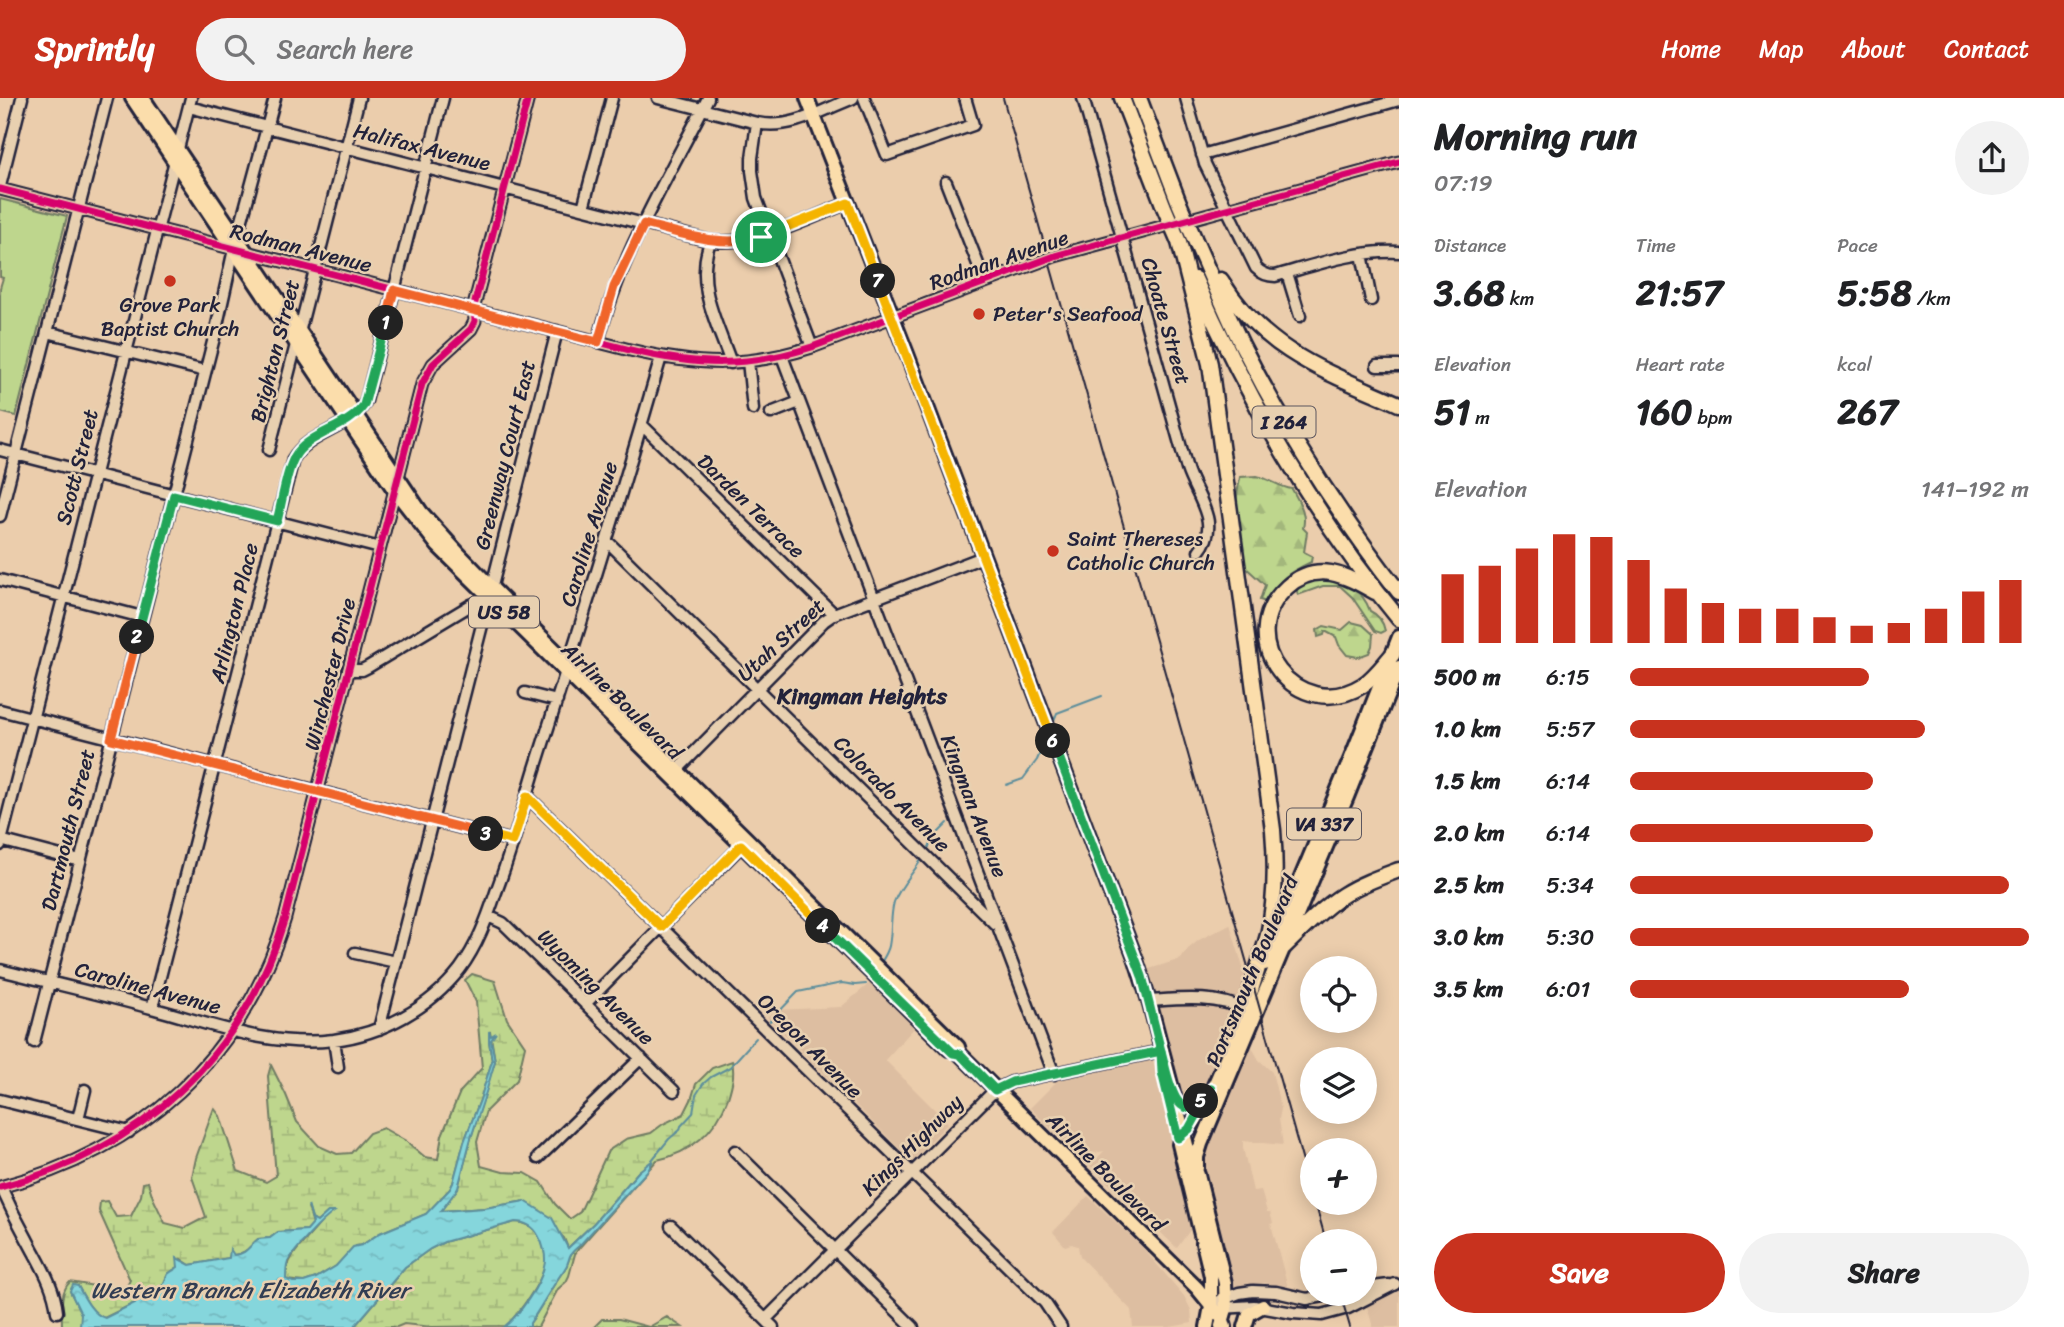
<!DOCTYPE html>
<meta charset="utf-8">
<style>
:root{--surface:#fff;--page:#f2f2f2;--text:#202124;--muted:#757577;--accent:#c8321e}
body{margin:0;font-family:Sriracha,sans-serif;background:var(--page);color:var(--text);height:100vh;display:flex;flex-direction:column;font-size:26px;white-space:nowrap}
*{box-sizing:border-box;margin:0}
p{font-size:23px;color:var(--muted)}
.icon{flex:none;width:38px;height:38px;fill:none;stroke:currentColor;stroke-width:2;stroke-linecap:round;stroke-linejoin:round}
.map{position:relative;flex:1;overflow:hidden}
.drawer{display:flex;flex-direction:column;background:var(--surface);width:665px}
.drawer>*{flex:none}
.controls{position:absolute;left:1300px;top:858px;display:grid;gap:14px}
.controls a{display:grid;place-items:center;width:77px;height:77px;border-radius:50%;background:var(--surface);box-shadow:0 4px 18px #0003;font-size:35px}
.pin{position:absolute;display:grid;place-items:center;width:60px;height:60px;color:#fff;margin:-30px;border:4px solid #fff;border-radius:50%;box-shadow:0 2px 7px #0007}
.km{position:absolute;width:35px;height:35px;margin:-18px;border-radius:50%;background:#222;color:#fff;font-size:19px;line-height:35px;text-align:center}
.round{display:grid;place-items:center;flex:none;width:74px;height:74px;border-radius:37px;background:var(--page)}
.head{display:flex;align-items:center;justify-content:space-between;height:119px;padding:0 35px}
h1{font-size:38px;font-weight:700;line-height:52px}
.stats{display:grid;grid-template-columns:repeat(3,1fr);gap:10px;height:119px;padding:7px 35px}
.stats div{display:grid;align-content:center}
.stats b{font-size:35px;font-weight:700}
.stats small{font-size:19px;font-weight:400}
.stats p{font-size:19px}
.chart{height:196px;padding:14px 35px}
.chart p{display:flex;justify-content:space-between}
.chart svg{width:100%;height:126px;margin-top:7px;stroke:var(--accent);stroke-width:6}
.cta{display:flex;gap:14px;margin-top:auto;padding:14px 35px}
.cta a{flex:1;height:80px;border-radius:42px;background:var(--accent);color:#fff;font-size:28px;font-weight:700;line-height:80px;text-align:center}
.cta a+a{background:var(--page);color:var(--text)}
ul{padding:0 35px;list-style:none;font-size:23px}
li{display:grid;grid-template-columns:112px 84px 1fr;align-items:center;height:52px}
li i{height:18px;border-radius:9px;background:var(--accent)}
header{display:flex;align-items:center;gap:42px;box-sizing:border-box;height:98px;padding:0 35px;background:var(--accent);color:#fff}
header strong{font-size:33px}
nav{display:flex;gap:38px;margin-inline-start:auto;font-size:24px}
.search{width:490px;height:63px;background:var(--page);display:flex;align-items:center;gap:18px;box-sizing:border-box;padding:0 24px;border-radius:38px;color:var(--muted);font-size:26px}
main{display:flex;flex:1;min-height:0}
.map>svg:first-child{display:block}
.built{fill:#ddbea1}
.forest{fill:url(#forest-firs);stroke:#707c64;stroke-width:2}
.wetland{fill:url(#wetland-marsh);stroke:#707c64;stroke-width:2}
.green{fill:#bed68d;stroke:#707c64;stroke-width:2}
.water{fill:url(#water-ripples);stroke:#5d8e9c;stroke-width:2}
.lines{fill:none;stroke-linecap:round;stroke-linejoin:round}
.stream{stroke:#5d8e9c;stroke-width:2}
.minor-casing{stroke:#22223b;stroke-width:15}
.major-casing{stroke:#22223b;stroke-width:18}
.highway-casing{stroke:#22223b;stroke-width:19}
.minor{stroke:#e8d0b0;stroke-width:10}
.major{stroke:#fbddab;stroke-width:12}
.highway{stroke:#fbddab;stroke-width:14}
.rail{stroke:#22223b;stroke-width:2}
.highway-bridge-casing{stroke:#22223b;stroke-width:19;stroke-linecap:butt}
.highway-bridge{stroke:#fbddab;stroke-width:14}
.cycleway-casing{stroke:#e8d0b0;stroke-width:11}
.cycleway{stroke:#d6006c;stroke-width:7}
.split-1-casing{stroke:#fff;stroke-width:14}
.split-2-casing{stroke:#fff;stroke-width:14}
.split-3-casing{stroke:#fff;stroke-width:14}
.split-4-casing{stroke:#fff;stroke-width:14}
.split-5-casing{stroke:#fff;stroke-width:14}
.split-6-casing{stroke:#fff;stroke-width:14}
.split-7-casing{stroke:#fff;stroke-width:14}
.split-8-casing{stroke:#fff;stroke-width:14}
.split-1{stroke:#f0652b;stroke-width:9}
.split-2{stroke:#22a559;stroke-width:9}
.split-3{stroke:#f0652b;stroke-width:9}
.split-4{stroke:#f5b400;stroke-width:9}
.split-5{stroke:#22a559;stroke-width:9}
.split-6{stroke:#22a559;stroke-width:9}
.split-7{stroke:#f5b400;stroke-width:9}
.split-8{stroke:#f5b400;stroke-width:9}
.poi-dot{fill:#c8321e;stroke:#e8d0b0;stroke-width:2.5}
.labels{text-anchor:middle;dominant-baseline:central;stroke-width:5;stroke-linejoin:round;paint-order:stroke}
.shield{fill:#e8d0b0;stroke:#5d565e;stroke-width:2}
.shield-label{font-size:19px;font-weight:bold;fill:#22223b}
.street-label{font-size:21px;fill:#22223b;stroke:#e8d0b0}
.poi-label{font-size:21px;fill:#22223b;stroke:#e8d0b0;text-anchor:start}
.neighbourhood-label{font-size:23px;font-weight:bold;fill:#22223b;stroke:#e8d0b0}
.water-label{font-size:23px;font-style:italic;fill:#313d53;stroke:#e8d0b0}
</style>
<header>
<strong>Sprintly</strong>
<div class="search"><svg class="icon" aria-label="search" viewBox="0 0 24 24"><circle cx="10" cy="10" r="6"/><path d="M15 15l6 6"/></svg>Search here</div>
<nav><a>Home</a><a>Map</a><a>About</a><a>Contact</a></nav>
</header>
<main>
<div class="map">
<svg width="1399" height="1229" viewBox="0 0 1399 1229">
<defs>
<pattern id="forest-firs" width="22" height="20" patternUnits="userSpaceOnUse" patternTransform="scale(1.75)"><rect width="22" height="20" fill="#bed68d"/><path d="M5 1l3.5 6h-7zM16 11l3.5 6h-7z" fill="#a3b77b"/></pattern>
<pattern id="wetland-marsh" width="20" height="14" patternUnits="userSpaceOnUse" patternTransform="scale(1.75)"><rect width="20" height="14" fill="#bed68d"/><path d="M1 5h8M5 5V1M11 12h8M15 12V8" fill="none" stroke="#a3b77b"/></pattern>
<pattern id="water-ripples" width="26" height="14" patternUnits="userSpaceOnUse" patternTransform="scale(1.75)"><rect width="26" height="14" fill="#85d6dc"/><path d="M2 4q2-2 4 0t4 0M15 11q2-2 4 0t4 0" fill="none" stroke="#73b7be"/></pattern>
</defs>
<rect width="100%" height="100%" fill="#ebcdac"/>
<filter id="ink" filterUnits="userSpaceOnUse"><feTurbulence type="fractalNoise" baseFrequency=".0143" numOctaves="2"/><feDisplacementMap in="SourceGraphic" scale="14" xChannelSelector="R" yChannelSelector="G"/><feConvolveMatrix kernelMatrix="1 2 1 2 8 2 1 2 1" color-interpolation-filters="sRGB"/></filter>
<g filter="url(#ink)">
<path class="built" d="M1230 826 1248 886 1200 998 1192 1006 1185 1005 1181 1004 1177 997 1146 872 1181 861 1188 851 1199 842Z
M870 885 915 929 885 962 948 1025 912 1063 767 919 776 912 841 909Z
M1249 944 1259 962 1272 974 1281 1011 1279 1021 1283 1047 1243 1043V1050L1253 1093 1261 1092 1267 1114H1270L1273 1125 1271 1126 1288 1189 1264 1185 1235 1188 1230 1184 1203 1069V1053Z
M1153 962 1193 1128 1177 1150 1090 1068 1104 1053 1079 1058 1030 1010 1058 982Z
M1088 1098 1141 1148 1184 1198 1191 1212 1192 1225 1170 1229H1133L1131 1212 1080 1159 1078 1148 1071 1146 1065 1148 1053 1134Z
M1399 1193V1229H1373L1367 1209Z"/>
<path class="forest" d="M1257 378C1270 381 1279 389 1292 391 1299 404 1307 415 1303 430L1307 434 1304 454 1312 458 1311 464C1286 476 1281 480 1266 504L1260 502 1265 487 1243 467 1235 409 1240 379Z
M1322 482C1344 482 1363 492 1370 513 1379 517 1383 523 1385 533L1381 535 1375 533 1352 499 1340 488H1323L1298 497 1296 489 1307 483Z
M1351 524 1363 527 1373 536 1372 548 1369 555 1358 559 1347 557 1339 547 1336 539 1325 533 1324 537 1318 539 1317 532 1324 528 1342 532Z"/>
<path class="wetland" d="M472 876 495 883 507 921 525 948 517 982 486 1013 477 1044 481 1068 503 1074 525 1075 541 1084 555 1106 570 1121 580 1114 608 1053 626 1041 651 1035 663 1026 684 1016 691 1002 696 986 712 970 732 963C735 976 732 987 728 1000 716 1033 691 1055 657 1062L579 1150 575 1156 569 1178 566 1184 558 1191 538 1229H530V1225C542 1208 552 1188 564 1172 572 1161 565 1159 579 1148L649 1071 639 1073 594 1125 568 1150 564 1140 525 1103 485 1110 440 1113 458 1090 471 1040 495 963 490 933 489 943 492 963 480 1002 464 1044 453 1085 450 1091 426 1116 380 1135 362 1147 356 1148 336 1168 316 1180 304 1184 286 1182C284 1154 316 1137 328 1114L317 1124 312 1121 308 1109 313 1126 307 1132 278 1134 270 1140 258 1141C249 1148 247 1156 233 1157L231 1153 229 1160 190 1167 181 1161 178 1169 168 1176 164 1185 157 1194 104 1220C92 1216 84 1199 78 1188L70 1193 81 1215V1228L62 1229C62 1215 59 1194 70 1184L107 1190H126L130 1182 99 1113 100 1104 107 1103 116 1119 131 1118 141 1098 143 1085 148 1084 153 1100 165 1125 185 1130 206 1119 192 1079 196 1060 214 1010 220 1018 238 1073 266 1084 276 1078 268 978 271 967 286 997 297 1024 319 1048 337 1056 351 1055 369 1035 383 1030 406 1043 425 1059 438 1061 442 1037 460 994 482 970 476 904 465 882Z
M515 1124C525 1124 532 1128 538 1136 543 1144 547 1159 545 1168 541 1185 519 1215 506 1228L432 1229 404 1226 397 1229H354L405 1169 430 1151 444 1144Z
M667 1219 682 1229H594L602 1221H619L649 1229Z"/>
<path class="green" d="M0 101 67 118 16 318 0 314V190L3 180 0 179Z"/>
<path class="water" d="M489 933 491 938 496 935 491 942 495 963 487 991 471 1040 458 1090 441 1113 485 1110 525 1103 552 1120 568 1150 594 1125 639 1073 653 1062 649 1071 579 1148C565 1159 572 1161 564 1172 552 1188 542 1208 530 1225V1229H504C519 1217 540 1188 544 1169 547 1159 543 1145 538 1137 533 1128 525 1124 515 1124L444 1144 430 1151 405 1169 354 1229H80L81 1216 70 1193 73 1187 78 1188C84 1199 92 1216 105 1220L157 1194 164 1185 168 1176 178 1169 177 1160 190 1167 229 1160 230 1151 234 1157C247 1156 249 1148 258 1141L270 1140 278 1134 307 1132 313 1125 308 1107 312 1121 317 1124 328 1114H334C322 1122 295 1151 288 1164 286 1169 286 1176 286 1181L293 1184H304L316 1180 336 1168 353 1149 362 1147 380 1135 426 1116 450 1091 453 1085 464 1044 480 1002 492 963 489 943Z"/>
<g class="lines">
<path class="stream" d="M1053 625 1057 615 1102 598
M1006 687 1023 681 1037 662 1046 641
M929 749 938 735 948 725
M882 863C885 858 888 853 889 848 892 833 890 819 894 804 900 788 912 777 921 762
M770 923 798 894 842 885 855 887 866 886
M652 1062 669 1041 680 1032 681 1028 693 1015 696 997 703 986 711 979 730 969 756 940"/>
<defs>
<path id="minor" d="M658 0 757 25C791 32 823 12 853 0
M864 0 887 57 973 27 965 0
M1083 0 1187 371C1196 399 1222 425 1199 453
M1186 0 1205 66 1256 170C1262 176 1267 178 1275 178 1315 167 1356 152 1399 154
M189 9 710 143C758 148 804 122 848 105
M757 25 752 60V73L756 100 812 249
M1202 57 1399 2
M946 84 985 184
M0 88 22 0
M0 91 630 252C697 268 746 270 812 249L1055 158 1399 64
M583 110 612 0
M710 143C695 188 716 222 731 265
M1362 156 1371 202
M1287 175 1300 218
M47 234 205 273
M598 244C620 157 668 79 708 0
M782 258 1054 976
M748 263 753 311
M1377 268H1399
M771 315 799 304
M642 327 834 516
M0 352 380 450
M269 352 359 0
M0 418 107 0
M607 443 995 826
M0 482 142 519
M349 572H362L368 569 471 507 489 500
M525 595 557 603
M0 612 513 743
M674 675 824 523 834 516 983 459
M527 698 1045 1205 1061 1229
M0 742 80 763
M0 747 191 0
M488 818 503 825 674 993
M355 855 396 864
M0 872C52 885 104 897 155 911 214 927 272 950 334 942 382 936 430 910 460 871 477 848 487 821 496 794 511 755 522 714 534 674 578 536 621 399 661 259
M1149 903C1181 901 1216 897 1245 912
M585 906 745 744
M152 910 293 361C310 333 350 332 366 303L443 0
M379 931 557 233
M334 942 338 969
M34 944 215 236 234 151 275 0
M0 1002 129 1034
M78 1021 85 992
M735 1053 913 1229
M538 1060 641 960
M0 1089C140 1053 243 960 285 820L422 286 433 266 471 231 475 223 474 208 528 0
M1 1089C9 1107 18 1125 28 1143 40 1166 54 1187 57 1214
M671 1128 773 1229
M1365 1190 1389 1187
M1221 1202 1239 1195 1253 1193 1276 1194 1307 1201 1341 1195
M1221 1210 1254 1208 1293 1215 1322 1217 1348 1210 1395 1186
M766 1221 995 992 1012 984 1161 953"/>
<path id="major" d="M132 0 395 393 438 448 949 951
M143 0 421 414 460 457 492 490 958 949 960 956 1197 1190 1223 1222 1225 1229
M807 0 907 256 1136 862 1149 903 1188 1051 1198 1077 1225 1185 1226 1211 1221 1228
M1265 866 1351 660 1399 539
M1181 1038C1207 1019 1234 937 1248 905
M1179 1046 1211 1178V1208L1207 1229
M1197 1070V1059L1201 1046 1347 699 1399 569
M1245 1229 1249 1216 1263 1208"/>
<path id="highway" d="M1122 0 1164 109
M1139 0 1179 105
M1194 140C1210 176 1225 212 1242 247 1286 334 1339 417 1399 494
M1179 144 1210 266 1273 732C1276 768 1276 802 1268 837 1261 862 1252 887 1245 912
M1195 181C1246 299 1317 422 1399 521
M1221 182C1264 254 1327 274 1399 306
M1375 494C1345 477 1317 462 1287 489 1230 541 1298 628 1363 587 1375 579 1384 566 1393 556
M1284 849C1303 831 1321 811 1343 797 1360 786 1380 779 1399 772"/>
</defs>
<use href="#minor" class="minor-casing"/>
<use href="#major" class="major-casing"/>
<use href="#highway" class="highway-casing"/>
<use href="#minor" class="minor"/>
<use href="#major" class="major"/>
<use href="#highway" class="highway"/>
<path class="rail" d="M1003 0 1312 1096
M1315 1104 1326 1143
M1340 1195 1350 1229"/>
<defs>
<path id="highway-bridge" d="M1179 105 1194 140
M1164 109 1179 144"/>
</defs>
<use href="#highway-bridge" class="highway-bridge-casing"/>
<use href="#highway-bridge" class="highway-bridge"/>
<defs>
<path id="cycleway" d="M0 91 630 252C697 268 746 270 812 249L1055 158 1399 64
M0 1089C140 1053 243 960 285 820L422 286 433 266 471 231 475 223 474 208 528 0"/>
</defs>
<use href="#cycleway" class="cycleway-casing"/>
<use href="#cycleway" class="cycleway"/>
</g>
</g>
<g class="lines" filter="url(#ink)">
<defs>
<path id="split-1" d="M386 225 394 192 598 244 614 189 644 126C684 136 719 150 761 139"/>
<path id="split-2" d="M137 539 174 397 277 423C282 405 287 368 297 355 314 333 348 330 364 307L386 225"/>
<path id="split-3" d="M137 539 111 641 486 736"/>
<path id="split-4" d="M486 736 513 743 527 698 661 829 741 747 823 828"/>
<path id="split-5" d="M823 828 953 955 960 956 995 992 1012 984 1161 953C1166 969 1174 1030 1201 1003"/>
<path id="split-6" d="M1053 643 1142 878 1161 953 1162 974 1178 1040 1189 1031 1211 991 1201 1003"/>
<path id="split-7" d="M878 183 1053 643"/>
<path id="split-8" d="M761 139 848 105 878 183"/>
</defs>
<use href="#split-1" class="split-1-casing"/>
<use href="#split-2" class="split-2-casing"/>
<use href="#split-3" class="split-3-casing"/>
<use href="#split-4" class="split-4-casing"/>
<use href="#split-5" class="split-5-casing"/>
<use href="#split-6" class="split-6-casing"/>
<use href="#split-7" class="split-7-casing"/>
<use href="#split-8" class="split-8-casing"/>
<use href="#split-1" class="split-1"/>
<use href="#split-2" class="split-2"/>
<use href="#split-3" class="split-3"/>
<use href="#split-4" class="split-4"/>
<use href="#split-5" class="split-5"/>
<use href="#split-6" class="split-6"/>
<use href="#split-7" class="split-7"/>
<use href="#split-8" class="split-8"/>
</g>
<g class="poi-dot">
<circle cx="170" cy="183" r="7"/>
<circle cx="979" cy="216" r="7"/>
<circle cx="1053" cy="453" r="7"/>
</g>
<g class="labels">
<g class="shield">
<rect x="1252.5" y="308.5" width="63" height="31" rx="5"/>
<rect x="469" y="498.5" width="70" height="31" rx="5"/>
<rect x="1287" y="710.5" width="74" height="31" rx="5"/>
</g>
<g class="shield-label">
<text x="1284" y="324">I 264</text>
<text x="504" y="514">US 58</text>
<text x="1324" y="726">VA 337</text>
</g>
<g class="street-label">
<text transform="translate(422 49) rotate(14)">Halifax Avenue</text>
<text transform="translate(301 150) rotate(14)">Rodman Avenue</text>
<text transform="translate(999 162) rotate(-19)">Rodman Avenue</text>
<text transform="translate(1166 223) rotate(74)">Choate Street</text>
<text transform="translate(275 253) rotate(-76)">Brighton Street</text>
<text transform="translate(505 357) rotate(-76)">Greenway Court East</text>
<text transform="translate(77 369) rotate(-76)">Scott Street</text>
<text transform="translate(751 408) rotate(44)">Darden Terrace</text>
<text transform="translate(589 436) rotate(-73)">Caroline Avenue</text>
<text transform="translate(234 515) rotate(-76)">Arlington Place</text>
<text transform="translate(781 542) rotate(-43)">Utah Street</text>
<text transform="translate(330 576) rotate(-76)">Winchester Drive</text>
<text transform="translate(622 603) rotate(44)">Airline Boulevard</text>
<text transform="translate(892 696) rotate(45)">Colorado Avenue</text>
<text transform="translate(974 708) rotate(69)">Kingman Avenue</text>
<text transform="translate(68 732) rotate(-76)">Dartmouth Street</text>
<text transform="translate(1252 873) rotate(-67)">Portsmouth Boulevard</text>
<text transform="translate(596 889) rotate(45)">Wyoming Avenue</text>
<text transform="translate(148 890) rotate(15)">Caroline Avenue</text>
<text transform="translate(810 948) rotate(45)">Oregon Avenue</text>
<text transform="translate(912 1047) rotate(-45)">Kings Highway</text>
<text transform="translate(1106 1074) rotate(45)">Airline Boulevard</text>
</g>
<g class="poi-label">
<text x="170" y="207" text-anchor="middle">Grove Park<tspan x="170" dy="24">Baptist Church</tspan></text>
<text x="993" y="216">Peter's Seafood</text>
<text x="1067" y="441">Saint Thereses<tspan x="1067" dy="24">Catholic Church</tspan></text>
</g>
<g class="neighbourhood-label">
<text x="862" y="598">Kingman Heights</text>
</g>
<g class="water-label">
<text x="250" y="1192">Western Branch Elizabeth River</text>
</g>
</g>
</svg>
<div class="controls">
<a><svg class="icon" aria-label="locate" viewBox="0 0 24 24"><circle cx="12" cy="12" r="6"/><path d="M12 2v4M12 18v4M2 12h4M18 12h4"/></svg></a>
<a><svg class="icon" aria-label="layers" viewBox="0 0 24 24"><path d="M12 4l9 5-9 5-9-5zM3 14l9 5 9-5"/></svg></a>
<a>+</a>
<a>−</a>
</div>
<div class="pin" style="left:761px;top:139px;background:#1e9e55"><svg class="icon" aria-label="arrive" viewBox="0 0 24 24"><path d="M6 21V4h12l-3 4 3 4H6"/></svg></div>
<b class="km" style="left:386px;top:225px">1</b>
<b class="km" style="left:137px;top:539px">2</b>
<b class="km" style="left:486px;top:736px">3</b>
<b class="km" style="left:823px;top:828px">4</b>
<b class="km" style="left:1201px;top:1003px">5</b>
<b class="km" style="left:1053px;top:643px">6</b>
<b class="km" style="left:878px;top:183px">7</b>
</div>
<section class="drawer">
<div class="head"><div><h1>Morning run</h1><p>07:19</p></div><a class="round"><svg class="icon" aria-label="share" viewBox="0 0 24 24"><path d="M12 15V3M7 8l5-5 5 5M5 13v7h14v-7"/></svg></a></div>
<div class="stats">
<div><p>Distance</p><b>3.68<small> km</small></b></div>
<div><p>Time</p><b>21:57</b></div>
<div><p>Pace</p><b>5:58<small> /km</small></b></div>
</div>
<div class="stats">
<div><p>Elevation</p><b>51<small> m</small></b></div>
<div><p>Heart rate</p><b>160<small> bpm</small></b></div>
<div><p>kcal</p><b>267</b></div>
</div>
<div class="chart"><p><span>Elevation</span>141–192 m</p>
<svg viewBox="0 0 160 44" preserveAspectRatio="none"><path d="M5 44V20M15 44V17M25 44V11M35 44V6M45 44V7M55 44V15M65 44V25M75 44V30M85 44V32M95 44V32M105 44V35M115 44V38M125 44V37M135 44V32M145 44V26M155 44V22"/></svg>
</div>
<ul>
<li><b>500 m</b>6:15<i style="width:60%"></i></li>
<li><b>1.0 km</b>5:57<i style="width:74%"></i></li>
<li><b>1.5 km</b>6:14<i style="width:61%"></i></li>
<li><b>2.0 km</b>6:14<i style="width:61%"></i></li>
<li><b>2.5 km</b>5:34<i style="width:95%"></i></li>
<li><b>3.0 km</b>5:30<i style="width:100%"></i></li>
<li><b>3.5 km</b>6:01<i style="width:70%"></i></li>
</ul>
<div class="cta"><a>Save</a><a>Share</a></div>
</section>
</main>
